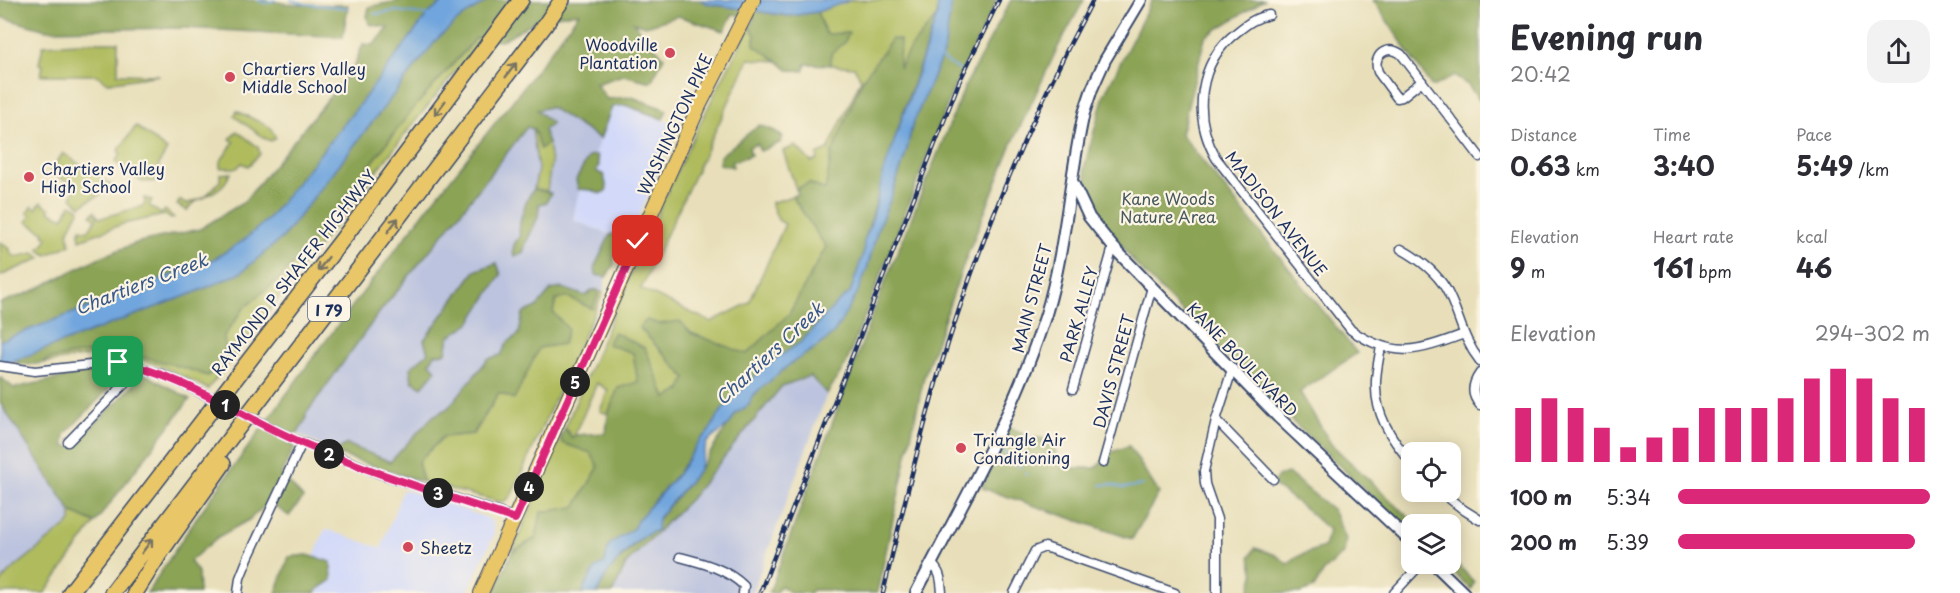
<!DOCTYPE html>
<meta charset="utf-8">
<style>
:root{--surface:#fff;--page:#f2f2f3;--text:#2b2b33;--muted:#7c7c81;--accent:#db2777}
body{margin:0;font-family:"Playpen Sans",sans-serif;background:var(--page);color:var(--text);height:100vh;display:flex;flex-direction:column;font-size:22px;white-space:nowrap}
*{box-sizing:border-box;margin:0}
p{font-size:20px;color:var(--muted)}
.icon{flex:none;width:33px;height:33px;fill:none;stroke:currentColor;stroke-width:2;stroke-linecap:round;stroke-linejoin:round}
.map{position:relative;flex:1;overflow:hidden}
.side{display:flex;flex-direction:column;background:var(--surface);width:480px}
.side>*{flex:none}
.tools{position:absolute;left:1401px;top:442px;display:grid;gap:12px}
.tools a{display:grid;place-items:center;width:60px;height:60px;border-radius:12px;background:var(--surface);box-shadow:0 3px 15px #0003;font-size:30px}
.pin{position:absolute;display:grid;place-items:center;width:51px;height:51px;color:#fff;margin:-26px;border-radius:12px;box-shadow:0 3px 9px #0006}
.km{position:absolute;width:30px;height:30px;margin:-15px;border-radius:50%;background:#222;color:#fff;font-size:16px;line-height:30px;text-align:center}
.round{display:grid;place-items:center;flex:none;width:63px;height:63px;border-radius:18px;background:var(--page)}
.overview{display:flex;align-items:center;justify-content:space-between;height:102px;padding:0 30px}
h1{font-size:33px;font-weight:700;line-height:45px}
.stats{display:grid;grid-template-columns:repeat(3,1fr);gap:9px;height:102px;padding:6px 30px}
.stats div{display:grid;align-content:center}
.stats b{font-size:26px;font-weight:700}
.stats small{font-size:16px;font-weight:400}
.stats p{font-size:16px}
.chart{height:168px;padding:12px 30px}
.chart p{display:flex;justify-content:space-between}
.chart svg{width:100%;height:108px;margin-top:6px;stroke:var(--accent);stroke-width:6}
ul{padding:0 30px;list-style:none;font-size:20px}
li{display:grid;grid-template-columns:96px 72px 1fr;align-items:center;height:45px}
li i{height:15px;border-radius:8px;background:var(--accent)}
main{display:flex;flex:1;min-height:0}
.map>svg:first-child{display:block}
.built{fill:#d2d9f9}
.industrial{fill:#bcc3de}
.green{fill:#afbb5d;stroke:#65755e;stroke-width:1.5}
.forest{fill:#8ba354;stroke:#536959;stroke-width:1.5}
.water{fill:#71a5dd;stroke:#466a9e;stroke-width:1.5}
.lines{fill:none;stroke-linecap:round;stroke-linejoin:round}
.stream{stroke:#71a5dd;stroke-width:2}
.minor-casing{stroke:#3a496c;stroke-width:11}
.tertiary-casing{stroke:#3a496c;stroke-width:14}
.primary-casing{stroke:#3a496c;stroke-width:16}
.motorway-casing{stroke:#3a496c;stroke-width:18}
.minor{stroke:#fff;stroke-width:8}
.tertiary{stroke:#fff;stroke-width:10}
.primary{stroke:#e9c769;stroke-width:14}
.motorway{stroke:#e9c769;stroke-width:15}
.rail-casing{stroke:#1b2f5e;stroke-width:4.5}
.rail{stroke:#fcf5e5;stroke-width:2;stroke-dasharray:7;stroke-linecap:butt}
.minor-bridge-casing{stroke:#3a496c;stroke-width:11;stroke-linecap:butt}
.minor-bridge{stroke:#fff;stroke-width:8}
.oneway{stroke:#787363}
.route-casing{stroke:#fff;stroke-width:12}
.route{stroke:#db2777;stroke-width:8}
.poi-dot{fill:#d1495b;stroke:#fcf5e5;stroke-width:2}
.labels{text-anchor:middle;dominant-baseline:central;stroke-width:4.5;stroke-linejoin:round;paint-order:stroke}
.shield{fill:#fcf5e5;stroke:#5e6a86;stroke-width:1.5}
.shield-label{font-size:15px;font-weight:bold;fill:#1b2f5e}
.poi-label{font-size:16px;fill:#1b2f5e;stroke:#fcf5e5;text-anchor:start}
.street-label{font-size:16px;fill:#1b2f5e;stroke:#fcf5e5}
.park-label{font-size:16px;fill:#47595e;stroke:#fcf5e5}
.water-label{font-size:18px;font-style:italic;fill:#39588a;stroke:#fcf5e5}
</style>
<main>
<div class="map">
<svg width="1480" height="593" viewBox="0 0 1480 593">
<rect width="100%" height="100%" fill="#fcf5e5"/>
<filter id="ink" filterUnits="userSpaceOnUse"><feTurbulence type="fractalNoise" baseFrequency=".0167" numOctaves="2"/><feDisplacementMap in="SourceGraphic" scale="12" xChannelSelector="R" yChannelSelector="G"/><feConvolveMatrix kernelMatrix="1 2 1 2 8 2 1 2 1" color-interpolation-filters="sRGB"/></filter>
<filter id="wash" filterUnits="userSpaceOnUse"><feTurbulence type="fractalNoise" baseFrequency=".008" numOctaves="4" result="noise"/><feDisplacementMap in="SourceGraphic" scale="24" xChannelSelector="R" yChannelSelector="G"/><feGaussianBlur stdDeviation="1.35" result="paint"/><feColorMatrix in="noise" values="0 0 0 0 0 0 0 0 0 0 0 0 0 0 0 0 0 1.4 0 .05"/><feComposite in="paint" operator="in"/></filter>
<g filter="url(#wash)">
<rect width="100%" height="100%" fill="#e8dfba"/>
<path class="built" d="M625 105 678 126 628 242 573 220 577 198 612 107Z
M403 489 488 518 493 523 494 535 467 593H299L325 529 381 548Z"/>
<path class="industrial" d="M550 107 600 139 577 198 573 220 610 235 596 275 606 277 603 293 597 290 586 296 562 288 551 290 537 307 524 313 519 334 507 343 501 355 488 359 448 408 433 416 389 462 373 453H364L348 444 340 455 294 432 306 419V414L379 313 461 212 527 126 534 129 551 124 536 110Z
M810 375 827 394 752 593H613L626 564 690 499 782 386Z
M0 403 71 512V522L8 573 0 584Z"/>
<path class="green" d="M851 0H938L937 16 909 50 898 70 832 153 825 190 809 183 796 189 783 151 796 146 811 162 818 160 817 155 828 150 861 79 854 67 831 65V53L844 43 848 33 826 34 817 12Z
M750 27 755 35 754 45 778 61 749 59 641 289 711 322 749 303 785 224 778 220 771 203 792 196 826 247 789 314 747 355 691 333 647 320 639 327 686 378 680 391 666 398 645 348 633 353 638 382 618 388 608 414 600 411 608 390 597 383 573 439 565 428C622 293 679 156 750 27Z
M477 38 481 40 414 123 208 389C177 373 144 355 108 355 87 355 65 360 44 363L48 359C65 357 86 351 103 352 140 353 175 364 208 376L224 336 244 308 279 279 308 248 411 111Z
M96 42H118V74L159 75 107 83 97 75H41L43 65 39 64 43 45Z
M237 111 270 127 276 138 271 141 266 139 234 116Z
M136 126 167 150 159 164V175L156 181 142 182 115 162 121 154 118 151Z
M532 128 534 129 541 148 548 143 551 163 547 191 534 189 538 169Z
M237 131 258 147 260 154 248 166 242 163 237 168H220V162L234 142 230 139Z
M63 153 111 185C100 199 94 195 81 206L71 197 75 190 70 186 71 184 50 172Z
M231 173C228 177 226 182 223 185 214 195 191 200 187 211L177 205 180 200 185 204 204 198 220 181V174Z
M144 198 152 200 149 205 161 214 165 210 174 218 171 219 165 215 123 224 80 240 79 234 81 229 88 231 96 219 91 215 95 211 97 216 101 218 143 206 145 203Z
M41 202 50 209 49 211 63 218 71 204 80 209 68 232 70 245 47 255 39 250V248L43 246 48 238 43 234 44 232 27 222 31 215 27 213 32 206 36 209Z
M0 242 10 249V252L15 257 34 253 41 258 0 276Z
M597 290 603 293 511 496 504 502 496 501 423 482 418 462 443 437 474 434 499 393 514 398C530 367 548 334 556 300L568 297 592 308 598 296Z
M561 436 563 443 591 453 598 467 597 470 575 507 542 513 536 538 512 552Z
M71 512 95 523 45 593H0V584L8 573 71 522Z"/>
<path class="forest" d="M0 0H264L291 4 348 5 343 37 183 28 46 30 0 17Z
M402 0H446L428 14 356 109 268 219 243 241 214 259 0 341V303L31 292 98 258 139 242 200 229 244 202 353 68 363 44 373 45 389 28 369 24 367 17 369 7Z
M489 0H700L709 4 789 16 817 12 826 34 849 33 844 43 831 53V65L806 64 804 71 788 70 778 61 754 45 755 35 750 27 755 18 733 14 724 31 678 16 646 26 633 22 664 57 651 82 623 75 596 84 607 99 632 97 667 110 663 119 625 105 612 107 600 139 550 107 537 110 552 124 544 130 548 143 540 149 534 129 527 127 461 212 379 313 306 414V419L298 433H294L288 444 295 446 281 474 303 498 289 516 269 502 249 520 218 537 190 561 198 572 199 593H147L197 517 315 355 426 210 522 89 579 13 540 18 501 41 476 38 411 111 308 248 279 279 244 308 224 336 226 355 208 376C175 364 140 354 104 352 86 351 65 357 48 359 40 367 22 365 13 361L196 292 240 273 282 238 437 39 462 17Z
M952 0H997L953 90 846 364 827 394 810 376 782 386 690 499 626 564 613 593H597L610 569 646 534 699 470 736 413 749 405 752 396 790 364 821 344 867 269 878 228 890 200 906 153 912 126 944 51Z
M1011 0H1084L1058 47 1011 146 963 266 924 377 877 593H844L829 590H812L810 593H791L782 586 778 588 776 593H769L881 292 966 84Z
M1152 0H1264L1205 37 1181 134 1357 353 1300 392 1331 444 1417 525H1412L1411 533 1278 408 1138 267 1092 207 1084 168 1104 95Z
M1373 0H1480V101L1468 85 1454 76 1432 87Z
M937 16 904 109 864 242V252L850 293 836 304 801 342 767 365 746 384 722 410 708 433 701 439 678 473 637 521 634 528 609 545 605 562 595 569 585 586 583 593H494L512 552 536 538 541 512 575 507 597 470 598 467 591 453 562 443 561 436 565 428 572 438 575 435 606 433 608 414 618 388 638 382 633 353 607 344 614 332 645 348 666 398 680 391 686 378 639 327 647 320 659 324 680 321 691 333 747 354 789 314 826 247 792 196 798 194 796 189 809 183 825 190 832 153 862 80 892 39 900 40 899 68 909 50Z
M759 125 775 131 783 137 780 143 760 151 757 144 749 147 751 155 732 162 733 167 719 164 720 156Z
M597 155 599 166 596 171 604 175 607 190 601 194 591 190 578 189 576 180 589 156Z
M534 189 551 193 546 203 539 204C541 221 526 236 523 253L514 256C511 248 515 242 520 236 517 224 526 198 534 189Z
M620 231 625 240 614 258V265L606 277 596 275 595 266 610 235Z
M497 263 501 275 470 323 449 337 446 353 435 354 430 363 436 370 422 387 412 381 410 368 428 353 424 340 475 271Z
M562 288 586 296 592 290H597L598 296 592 309 568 297 556 300 553 312 568 329 563 344 539 348 514 399 499 393 473 434 443 437 418 462 423 482 340 455 337 450 347 444C362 452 375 454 390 462L433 416 448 408 488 359 501 355 507 343 519 334 523 313 537 307 551 290Z
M128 369 65 434 64 446 72 447 145 374 190 399 95 523 71 512 0 403V377L14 388 86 373Z
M1006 425 1029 437 1051 440 1062 468H1096L1111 452 1129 446 1159 493 1132 539 982 488Z
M1288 473 1333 510 1346 539 1344 553 1324 571 1314 588 1300 593H1249L1254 575 1250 557 1255 548 1276 555 1288 564 1301 555 1324 547 1329 530 1308 511 1272 484 1279 476Z
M307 555 331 562 332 580 316 591V593H276L289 557Z
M1451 557 1474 582 1471 589 1444 564H1450Z"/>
<path class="water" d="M446 0H489L462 17 437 39 282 238 240 273 196 292 0 366V341L214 259 243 241 268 219 356 109 428 14Z
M700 0H851L817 12 789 16 709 4Z
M938 0H952L944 51 912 126 906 153 890 200 878 228 867 269 856 296 834 333 821 344 790 364 752 396 749 405 736 413 729 425 707 442 699 470 658 518 657 530C633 538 607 570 597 593H583L585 586 595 569 605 562 609 545 634 528 637 521 678 474 701 439 708 433 722 410 746 384 767 365 801 342 836 304 850 293 864 252V242L873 217 883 174 937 16Z"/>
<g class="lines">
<path class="stream" d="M258 0 265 3 275 0
M291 0 306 4 348 8
M374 14 396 11 431 15
M939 57 959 70
M1003 451 1020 467
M1025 473 1027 474
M1101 485 1110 484 1123 488 1143 485"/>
</g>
</g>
<g filter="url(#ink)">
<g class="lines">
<defs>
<path id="minor" d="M1269 15C1256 17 1247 24 1237 32 1198 62 1192 116 1216 158L1351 330C1394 360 1418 351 1464 334
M1422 81 1402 97 1397 98 1378 72C1372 55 1387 44 1401 54L1480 157
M1401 249C1419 259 1436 272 1446 289 1460 314 1461 337 1480 361
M1381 346C1379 360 1375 374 1376 388 1376 416 1393 442 1412 463
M0 366 35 371 118 362 161 374 186 385
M1480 373C1472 384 1471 395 1480 405
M1073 389 1113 247
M1216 420 1273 479
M291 438 378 473 515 518
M68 442 141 367
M1103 463 1152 287
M1441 492 1464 510 1480 520
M680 557C703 563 727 569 744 586L743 593
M931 563C941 572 941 580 942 593
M238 593 240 578 248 558 302 443
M1014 593 1035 551 1045 547 1175 593
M1217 593V519L1205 484 1204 471 1216 420 1232 370
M1394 593 1421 564"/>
<path id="tertiary" d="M1072 181 1089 217 1113 247 1278 417 1412 543
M1434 564 1464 593
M916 593C963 502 1015 412 1046 314 1066 248 1069 179 1084 113L1092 89 1105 60 1141 0"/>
<path id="primary" d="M481 593 700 104 753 0"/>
<path id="motorway" d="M70 593 342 240 521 0
M112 593 545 25 562 0
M135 593 160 553 223 464"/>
</defs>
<use href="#minor" class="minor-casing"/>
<use href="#tertiary" class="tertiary-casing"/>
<use href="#primary" class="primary-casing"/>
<use href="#motorway" class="motorway-casing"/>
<use href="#minor" class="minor"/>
<use href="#tertiary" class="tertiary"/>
<use href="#primary" class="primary"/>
<use href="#motorway" class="motorway"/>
<defs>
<path id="rail" d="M760 593 959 82 999 0
M883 593C901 518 918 443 940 369 979 241 1030 117 1093 0"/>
</defs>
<use href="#rail" class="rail-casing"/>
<use href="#rail" class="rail"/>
<defs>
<path id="minor-bridge" d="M186 385 291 438"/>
</defs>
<use href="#minor-bridge" class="minor-bridge-casing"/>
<use href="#minor-bridge" class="minor-bridge"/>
</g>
<defs><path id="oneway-shaft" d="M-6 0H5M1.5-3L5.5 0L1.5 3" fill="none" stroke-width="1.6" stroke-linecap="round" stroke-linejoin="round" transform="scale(1.5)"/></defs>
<g class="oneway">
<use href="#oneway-shaft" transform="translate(511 70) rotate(-53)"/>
<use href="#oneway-shaft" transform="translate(440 108) rotate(127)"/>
<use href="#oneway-shaft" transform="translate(393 225) rotate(-53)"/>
<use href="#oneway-shaft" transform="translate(323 264) rotate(128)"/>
<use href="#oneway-shaft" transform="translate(147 546) rotate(-53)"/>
</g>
</g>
<g class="lines" filter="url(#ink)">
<defs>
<path id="route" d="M118 362C185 376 241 417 302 443 371 473 444 495 515 519L638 241"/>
</defs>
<use href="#route" class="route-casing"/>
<use href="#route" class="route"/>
</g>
<g class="poi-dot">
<circle cx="670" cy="53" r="6"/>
<circle cx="230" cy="77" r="6"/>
<circle cx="29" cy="177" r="6"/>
<circle cx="961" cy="448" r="6"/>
<circle cx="408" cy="547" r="6"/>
</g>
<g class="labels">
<rect class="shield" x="308" y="297" width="42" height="24" rx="4.5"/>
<g class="shield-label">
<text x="329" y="309">I 79</text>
</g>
<g class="poi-label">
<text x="658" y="44" text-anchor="end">Woodville<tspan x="658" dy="18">Plantation</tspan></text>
<text x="242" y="68">Chartiers Valley<tspan x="242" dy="18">Middle School</tspan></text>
<text x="41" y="168">Chartiers Valley<tspan x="41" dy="18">High School</tspan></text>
<text x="973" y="439">Triangle Air<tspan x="973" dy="18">Conditioning</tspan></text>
<text x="420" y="547">Sheetz</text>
</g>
<g class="street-label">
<text transform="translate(674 124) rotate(-65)">WASHINGTON PIKE</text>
<text transform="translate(1277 213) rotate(52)">MADISON AVENUE</text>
<text transform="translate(293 272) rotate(-52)">RAYMOND P SHAFER HIGHWAY</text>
<text transform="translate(1031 298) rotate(-75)">MAIN STREET</text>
<text transform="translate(1078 314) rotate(-74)">PARK ALLEY</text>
<text transform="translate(1243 359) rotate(46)">KANE BOULEVARD</text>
<text transform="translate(1113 371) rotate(-75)">DAVIS STREET</text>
</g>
<g class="park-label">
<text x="1168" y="198">Kane Woods<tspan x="1168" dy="18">Nature Area</tspan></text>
</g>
<g class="water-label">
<text transform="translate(141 283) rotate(-21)">Chartiers Creek</text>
<text transform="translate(769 353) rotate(-43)">Chartiers Creek</text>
</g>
</g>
</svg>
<div class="tools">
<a><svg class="icon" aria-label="locate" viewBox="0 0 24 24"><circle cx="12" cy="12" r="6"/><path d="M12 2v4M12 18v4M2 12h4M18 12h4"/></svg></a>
<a><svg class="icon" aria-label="layers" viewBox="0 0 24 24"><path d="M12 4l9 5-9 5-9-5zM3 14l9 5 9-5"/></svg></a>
</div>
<div class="pin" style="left:118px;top:362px;background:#1e9e55"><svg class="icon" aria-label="arrive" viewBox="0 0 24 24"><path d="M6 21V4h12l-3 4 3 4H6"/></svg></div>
<div class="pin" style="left:638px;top:241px;background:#d93025"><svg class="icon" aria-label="check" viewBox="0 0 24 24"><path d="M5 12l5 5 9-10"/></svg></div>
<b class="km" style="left:225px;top:405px">1</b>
<b class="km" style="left:329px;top:454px">2</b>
<b class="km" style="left:438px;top:493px">3</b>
<b class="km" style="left:529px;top:487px">4</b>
<b class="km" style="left:575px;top:382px">5</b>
</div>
<section class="side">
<div class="overview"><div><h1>Evening run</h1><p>20:42</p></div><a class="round"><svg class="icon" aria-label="share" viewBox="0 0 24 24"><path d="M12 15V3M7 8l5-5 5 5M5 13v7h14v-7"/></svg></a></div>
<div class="stats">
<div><p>Distance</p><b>0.63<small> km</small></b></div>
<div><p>Time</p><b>3:40</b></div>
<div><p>Pace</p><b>5:49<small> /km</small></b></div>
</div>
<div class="stats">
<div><p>Elevation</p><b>9<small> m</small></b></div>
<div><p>Heart rate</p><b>161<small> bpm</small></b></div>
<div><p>kcal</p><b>46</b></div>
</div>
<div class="chart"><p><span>Elevation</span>294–302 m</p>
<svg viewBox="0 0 160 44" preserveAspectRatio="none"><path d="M5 44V22M15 44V18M25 44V22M35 44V30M45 44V38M55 44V34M65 44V30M75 44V22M85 44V22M95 44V22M105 44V18M115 44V10M125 44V6M135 44V10M145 44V18M155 44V22"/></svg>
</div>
<ul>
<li><b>100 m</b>5:34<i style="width:100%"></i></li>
<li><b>200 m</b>5:39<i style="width:94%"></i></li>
</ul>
</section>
</main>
